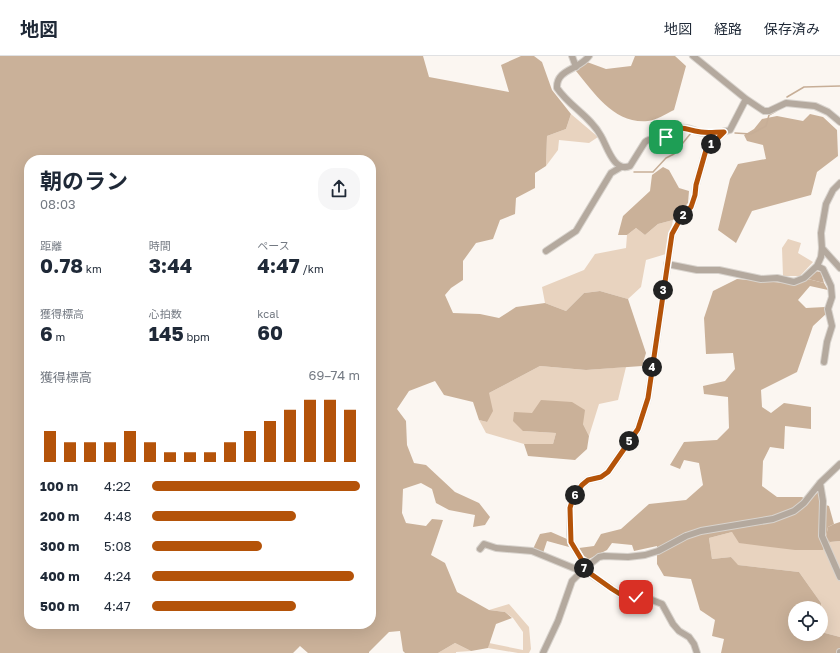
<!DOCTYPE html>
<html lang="ja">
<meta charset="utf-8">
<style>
:root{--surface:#fff;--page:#f6f6f7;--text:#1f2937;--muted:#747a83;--line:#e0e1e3;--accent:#b45309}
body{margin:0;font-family:"Golos Text","Noto Sans JP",sans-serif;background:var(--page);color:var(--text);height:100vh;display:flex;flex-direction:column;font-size:15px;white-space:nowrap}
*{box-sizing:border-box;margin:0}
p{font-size:13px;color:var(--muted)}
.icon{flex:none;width:22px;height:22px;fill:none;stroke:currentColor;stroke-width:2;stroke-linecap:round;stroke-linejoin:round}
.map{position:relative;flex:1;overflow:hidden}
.panel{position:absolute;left:24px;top:99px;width:352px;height:474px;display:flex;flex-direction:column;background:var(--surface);border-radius:16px;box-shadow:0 4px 16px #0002}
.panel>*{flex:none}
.controls{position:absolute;left:788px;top:545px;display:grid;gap:8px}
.controls a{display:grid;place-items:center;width:40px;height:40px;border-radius:50%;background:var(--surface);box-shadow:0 4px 16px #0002;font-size:20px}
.pin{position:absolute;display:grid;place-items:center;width:34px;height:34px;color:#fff;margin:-17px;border-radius:8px;box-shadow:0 2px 6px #0006}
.km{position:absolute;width:20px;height:20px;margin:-10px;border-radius:50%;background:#222;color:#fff;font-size:11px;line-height:20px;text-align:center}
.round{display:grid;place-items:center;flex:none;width:42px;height:42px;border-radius:16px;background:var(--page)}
.headline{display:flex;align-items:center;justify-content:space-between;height:68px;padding:0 16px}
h1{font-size:22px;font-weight:700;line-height:30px}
.metrics{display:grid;grid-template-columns:repeat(3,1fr);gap:6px;height:68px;padding:4px 16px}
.metrics div{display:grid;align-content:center}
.metrics b{font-size:20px;font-weight:700}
.metrics small{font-size:11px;font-weight:400}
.metrics p{font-size:11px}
.chart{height:112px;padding:8px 16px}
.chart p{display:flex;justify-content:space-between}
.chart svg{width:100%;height:72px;margin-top:4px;stroke:var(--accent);stroke-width:6}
ul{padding:0 16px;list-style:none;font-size:13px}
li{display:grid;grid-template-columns:64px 48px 1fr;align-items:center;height:30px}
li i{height:10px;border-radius:5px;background:var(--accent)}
header{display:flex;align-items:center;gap:24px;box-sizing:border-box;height:56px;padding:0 20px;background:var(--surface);border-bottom:1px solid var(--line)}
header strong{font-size:19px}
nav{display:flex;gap:22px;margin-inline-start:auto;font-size:14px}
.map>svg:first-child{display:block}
.green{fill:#e8d3bf}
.forest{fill:#cab199;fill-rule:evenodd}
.water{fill:#c7ae97}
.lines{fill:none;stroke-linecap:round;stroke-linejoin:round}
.stream{stroke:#c7ae97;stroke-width:1.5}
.street-casing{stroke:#d8d3cd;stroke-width:8}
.street{stroke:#b4a99e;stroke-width:6}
.route-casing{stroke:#fff;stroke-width:8}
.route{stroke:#b45309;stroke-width:5}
</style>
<header>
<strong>地図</strong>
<nav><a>地図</a><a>経路</a><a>保存済み</a></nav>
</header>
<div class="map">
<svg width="840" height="597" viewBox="0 0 840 597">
<rect width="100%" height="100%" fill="#fbf6f1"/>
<path class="green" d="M571 58 598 81 589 87 559 84 558 94 546 110 547 80 566 73Z
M673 164 666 198 646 204 641 231 628 243 600 235 584 237 566 255 545 247 542 231 584 214 595 198 626 192 627 179 636 172 645 179 658 168Z
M788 183 801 187 798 197 813 206 800 220H783L782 192Z
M540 310 586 314 626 311 618 344 599 348 589 380 583 368 523 375 556 377 553 388H524L486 377 479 364 487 366 489 337Z
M732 476 823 494 830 486 840 485V581L821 576V547L799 516 737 509 731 501 712 503 709 482Z
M509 548 529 571 531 593 529 597H518L488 592 489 587 523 594V576L513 562 505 556 489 554Z
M455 587 471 595 456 596V597H438Z"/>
<path class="forest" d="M0 0H423L429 21 509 36 501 9 521 0H534L542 6 552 34 571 58 566 73 547 80 546 110 535 117V132L516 142 515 158 500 164 493 183 476 187 463 205V224L451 232 445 239 453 257 480 258 499 262 516 251 545 247 566 255 584 237 600 235 628 243 646 297 642 310 586 314 540 310 489 337 493 355 487 366 479 364 473 346 444 339 435 325 409 335 397 353 406 365 407 389 414 407 426 409 455 436 479 447 490 461 485 469 473 471 475 459 449 454 436 447 432 433 421 427 403 433 402 457 406 467 426 470 432 463 443 464 431 499 445 507 457 536 489 554 505 556 512 562 496 568 488 592 471 595 455 587 438 597H405L403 595 400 575 389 576 369 596V597H308L300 590 293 597H0ZM29 104H371V568H29Z
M635 0H675L686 10 674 54C666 58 656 64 648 65 614 68 595 38 576 15L587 6 606 13 631 10Z
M810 58 823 61 837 74 838 100 817 116 811 139 752 155 736 187 718 174 730 123 738 108 766 103 763 89 747 85 744 79 754 73 762 63 777 60 803 65Z
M663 111 669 114 679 132 689 135 688 147 673 164 658 168 645 179 636 172 627 179H618L623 160 650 135 652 119Z
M737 223 798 228 808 223 824 227 828 234 810 230 798 244 806 252 825 251 827 257 813 270 797 316 761 334 762 351 771 357 784 347 811 351V373L785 370 784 393 770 391 763 405 762 430 777 441H802L809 445 819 435 820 447 829 450 834 468 828 471 826 481 830 486 823 494H795L739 487 732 476 709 482 712 503 731 501 738 509 799 516 821 547V552H795V578H821V576L840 581V597H721L724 583 712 580 715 564 700 554 691 523 664 520 657 508V490L634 495 632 489 612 487 607 494 589 503 584 500 579 492 594 490 601 478 621 473 649 448 686 444 703 429 699 407 684 404 680 413 670 409 684 386 717 384 729 372 728 341 704 338 703 330 725 325 735 313 733 297 706 298 704 262 713 235Z
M541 344 572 346 585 354 583 368 589 380 587 393 575 404 528 400 524 388H553L556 377 523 375 513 365 514 356 532 357Z
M551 476 567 483 569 491 547 485 543 497 533 493 540 478Z"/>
<path class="water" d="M815 215 821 216 824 227 808 223Z
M840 466V485L830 486 826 481 828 471 834 468Z"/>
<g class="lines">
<path class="stream" d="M787 41 804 31 840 30
M735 77 751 78 766 70 769 59 776 55
M634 116H653L666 102 674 98 691 77 697 78"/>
<defs>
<path id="street" d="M572 0 576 11
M589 0C579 14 556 13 557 32 569 50 591 61 601 80 607 90 614 117 630 110L645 86C651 81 656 84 663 83 670 81 673 73 681 72 688 71 693 74 699 76 709 78 721 77 730 74L746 43
M693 0 746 43 764 55H769L786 47 815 50 828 56 840 66
M822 192 840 212
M546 195 576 175 611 117 621 111
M667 208 697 214H719L761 223 777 222 794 226 804 222 817 210 821 201 822 192 821 177 826 148 833 134 840 127
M817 210 823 213 831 230 832 241 828 253 832 270 827 286 824 306
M820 427 823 445 822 480 840 521
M480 493 484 488 496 492 532 495 576 513H584
M543 597 558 565 572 525 584 513 599 501 604 500 628 501 645 499 658 495 686 480 701 475 773 463 794 455 804 447 820 427 840 408
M697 597 694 588 689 581 679 575 673 568 662 548 652 544 620 538 590 518 584 513 583 506 571 486 570 478V452L573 442 582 429 588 424 601 421 608 416 638 373 648 342 672 178 683 158 691 151 695 139 696 129 706 94 724 76
M840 597V596"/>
</defs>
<use href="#street" class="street-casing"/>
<use href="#street" class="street"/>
</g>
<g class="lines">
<defs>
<path id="route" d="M636 541 620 538 612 533 584 513 583 506 571 486 570 452 573 442 582 429 588 424 601 421 608 416 638 373 648 342 672 178 683 158 691 151 695 139 696 129 706 94 724 76C716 76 708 77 701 76 682 74 684 66 666 81"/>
</defs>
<use href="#route" class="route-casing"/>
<use href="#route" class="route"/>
</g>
</svg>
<div class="controls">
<a><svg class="icon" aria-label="locate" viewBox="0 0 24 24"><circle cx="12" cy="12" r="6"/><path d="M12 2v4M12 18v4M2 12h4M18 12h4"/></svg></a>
</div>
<div class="pin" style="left:666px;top:81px;background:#1e9e55"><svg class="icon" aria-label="arrive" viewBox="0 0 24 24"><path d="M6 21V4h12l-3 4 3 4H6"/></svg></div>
<div class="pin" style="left:636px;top:541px;background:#d93025"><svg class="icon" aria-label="check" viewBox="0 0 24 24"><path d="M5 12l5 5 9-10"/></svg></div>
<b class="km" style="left:711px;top:88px">1</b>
<b class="km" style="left:683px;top:159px">2</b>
<b class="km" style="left:663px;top:234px">3</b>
<b class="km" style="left:652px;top:311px">4</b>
<b class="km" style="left:629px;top:385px">5</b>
<b class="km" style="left:575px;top:439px">6</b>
<b class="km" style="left:584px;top:512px">7</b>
<section class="panel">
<div class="headline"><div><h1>朝のラン</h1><p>08:03</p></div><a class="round"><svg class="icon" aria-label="share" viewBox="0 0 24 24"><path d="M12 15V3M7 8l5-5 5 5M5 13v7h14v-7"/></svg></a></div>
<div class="metrics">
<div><p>距離</p><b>0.78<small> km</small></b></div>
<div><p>時間</p><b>3:44</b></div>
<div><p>ペース</p><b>4:47<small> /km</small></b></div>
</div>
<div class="metrics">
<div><p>獲得標高</p><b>6<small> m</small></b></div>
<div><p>心拍数</p><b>145<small> bpm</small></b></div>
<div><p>kcal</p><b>60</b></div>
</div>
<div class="chart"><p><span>獲得標高</span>69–74 m</p>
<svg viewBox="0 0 160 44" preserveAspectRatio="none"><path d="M5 44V25M15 44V32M25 44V32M35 44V32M45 44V25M55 44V32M65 44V38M75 44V38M85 44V38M95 44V32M105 44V25M115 44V19M125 44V12M135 44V6M145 44V6M155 44V12"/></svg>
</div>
<ul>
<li><b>100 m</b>4:22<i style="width:100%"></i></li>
<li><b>200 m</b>4:48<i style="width:69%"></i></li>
<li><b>300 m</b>5:08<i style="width:53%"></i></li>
<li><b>400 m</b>4:24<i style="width:97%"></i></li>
<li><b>500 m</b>4:47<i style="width:69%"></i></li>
</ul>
</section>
</div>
